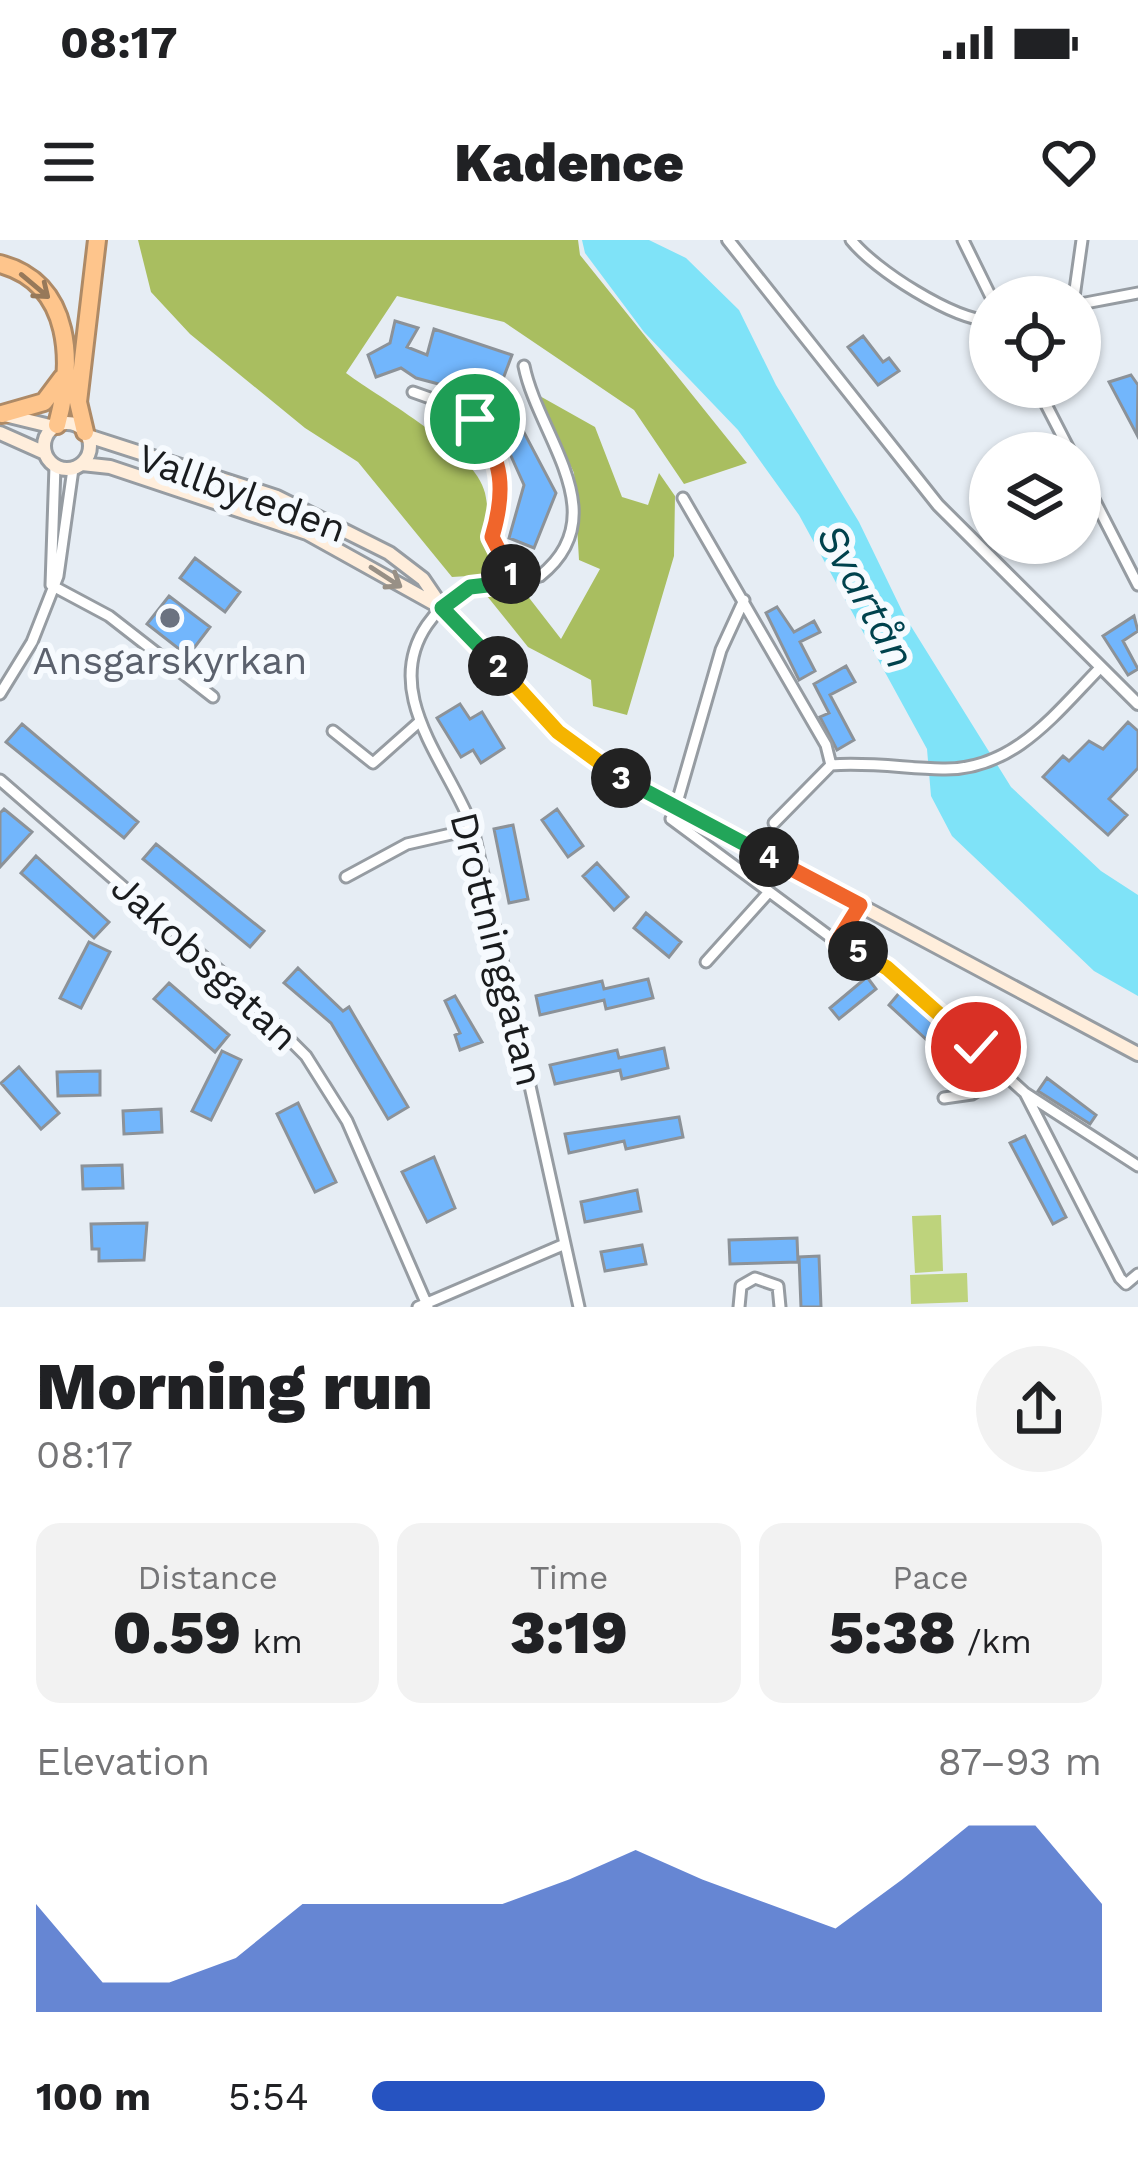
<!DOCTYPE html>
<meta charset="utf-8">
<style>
:root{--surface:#fff;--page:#f2f2f2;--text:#202124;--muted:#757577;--accent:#2653c1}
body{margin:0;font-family:"Work Sans",sans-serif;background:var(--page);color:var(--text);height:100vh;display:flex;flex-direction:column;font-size:45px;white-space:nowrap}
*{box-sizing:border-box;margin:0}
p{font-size:39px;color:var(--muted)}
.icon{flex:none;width:66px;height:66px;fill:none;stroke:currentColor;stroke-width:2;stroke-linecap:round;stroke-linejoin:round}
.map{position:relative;height:1067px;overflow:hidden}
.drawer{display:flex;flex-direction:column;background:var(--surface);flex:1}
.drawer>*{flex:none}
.tools{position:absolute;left:969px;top:36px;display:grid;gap:24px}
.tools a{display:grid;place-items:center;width:132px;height:132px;border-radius:50%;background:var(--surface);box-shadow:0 3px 9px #0004;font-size:60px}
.pin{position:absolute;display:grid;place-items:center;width:102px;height:102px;color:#fff;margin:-51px;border:6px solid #fff;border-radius:50%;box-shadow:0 3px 12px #0007}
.km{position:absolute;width:60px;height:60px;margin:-30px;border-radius:50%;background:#222;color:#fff;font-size:33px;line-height:60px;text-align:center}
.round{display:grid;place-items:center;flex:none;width:126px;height:126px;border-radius:63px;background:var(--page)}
.head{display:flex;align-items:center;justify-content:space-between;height:204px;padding:0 36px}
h1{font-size:66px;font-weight:800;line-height:90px}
.stats{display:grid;grid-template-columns:repeat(3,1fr);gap:18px;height:204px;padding:12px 36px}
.stats div{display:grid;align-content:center;border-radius:24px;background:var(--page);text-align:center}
.stats b{font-size:60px;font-weight:800}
.stats small{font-size:33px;font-weight:400}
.stats p{font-size:33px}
.chart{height:336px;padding:24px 36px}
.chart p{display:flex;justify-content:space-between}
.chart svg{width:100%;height:216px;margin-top:12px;fill:var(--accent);opacity:.7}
ul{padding:0 36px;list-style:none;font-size:39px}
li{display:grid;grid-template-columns:192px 144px 1fr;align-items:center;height:90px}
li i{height:30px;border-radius:15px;background:var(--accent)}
.status{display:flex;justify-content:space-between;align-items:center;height:84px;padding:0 60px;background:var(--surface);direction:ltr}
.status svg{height:33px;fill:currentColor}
header{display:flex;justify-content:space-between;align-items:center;height:156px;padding:0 36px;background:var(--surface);font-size:54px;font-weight:800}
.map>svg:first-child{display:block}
.green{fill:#bed37c}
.forest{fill:#a9be60}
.water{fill:#7fe3f8}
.building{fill:#72b6fc;stroke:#8c9298;stroke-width:3}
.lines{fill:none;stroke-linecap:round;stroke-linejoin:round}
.minor-casing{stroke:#969ca2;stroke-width:15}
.tertiary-casing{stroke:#969ca2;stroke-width:16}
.secondary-casing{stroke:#969ca2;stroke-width:18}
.motorway-casing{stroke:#ae8a66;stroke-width:22}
.minor{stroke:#fff;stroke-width:9}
.tertiary{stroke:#fff;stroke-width:10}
.secondary{stroke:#ffeedc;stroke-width:12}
.motorway{stroke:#fec58c;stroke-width:16}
.oneway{stroke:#97795a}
.oneway2{stroke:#989086}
.split-1-casing{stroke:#fff;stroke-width:24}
.split-2-casing{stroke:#fff;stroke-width:24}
.split-3-casing{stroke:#fff;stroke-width:24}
.split-4-casing{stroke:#fff;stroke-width:24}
.split-5-casing{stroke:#fff;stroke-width:24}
.split-6-casing{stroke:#fff;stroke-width:24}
.split-1{stroke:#f0652b;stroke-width:15}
.split-2{stroke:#22a559;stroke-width:15}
.split-3{stroke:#f5b400;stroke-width:15}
.split-4{stroke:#22a559;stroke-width:15}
.split-5{stroke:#f0652b;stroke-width:15}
.split-6{stroke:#f5b400;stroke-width:15}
.worship-dot{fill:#6b7280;stroke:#f6fafe;stroke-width:4.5}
.labels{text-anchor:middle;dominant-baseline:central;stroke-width:12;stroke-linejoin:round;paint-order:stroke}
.street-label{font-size:39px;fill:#1a1c1e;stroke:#f6fafe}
.worship-label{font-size:39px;fill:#5b616d;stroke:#f6fafe}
.water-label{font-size:42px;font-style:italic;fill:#00424d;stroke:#f6fafe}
</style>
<div class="status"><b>08:17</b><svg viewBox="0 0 49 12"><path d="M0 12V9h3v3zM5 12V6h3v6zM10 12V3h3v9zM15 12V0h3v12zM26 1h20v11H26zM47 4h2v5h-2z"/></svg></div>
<header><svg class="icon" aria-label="menu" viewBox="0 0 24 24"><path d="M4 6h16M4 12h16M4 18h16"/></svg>Kadence<svg class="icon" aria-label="heart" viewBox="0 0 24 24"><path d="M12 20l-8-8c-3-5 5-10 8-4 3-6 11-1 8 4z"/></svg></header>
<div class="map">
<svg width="1138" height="1067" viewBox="0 0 1138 1067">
<rect width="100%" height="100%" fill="#e6edf4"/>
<path class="green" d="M941 975 943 1031 915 1033 912 976Z
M967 1033 968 1062 911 1064 910 1035Z"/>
<path class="forest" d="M138 0H578L580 15 747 223 684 244 634 170 504 82 397 56 346 133C381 159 476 211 485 253 492 286 484 301 500 334L452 337 358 222 305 188 190 94 151 52Z
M538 155 595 187 622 257 648 265 659 233 675 256 674 316 627 475 593 466 591 440 528 407 487 356 523 350 561 399 600 329 579 320 574 233Z"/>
<path class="water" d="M582 0H649L686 18 739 70 776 145 859 282 904 375 1011 547 1101 631 1138 655V756L1094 731 952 596 931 556 927 509 799 275 738 190 644 92 585 13Z"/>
<path class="building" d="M395 81 418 88 407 107 427 115 434 89 512 115 500 147 556 253 534 308 509 298 524 245 484 156 416 138 401 128 376 137 368 115 390 103Z
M863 96 883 122 889 118 899 131 878 145 848 107Z
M1131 135 1138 145 1137 195 1109 142Z
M195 318 240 352 225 372 180 338Z
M169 356 210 387 188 416 147 384Z
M777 367 794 392 814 381 820 392 800 402 815 431 799 440 766 373Z
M1134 376 1138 391 1123 401 1138 429 1128 435 1103 396Z
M846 426 855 442 830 455 854 500 837 510 820 477 829 473 814 444Z
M460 464 470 479 482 472 504 508 481 523 473 510 461 517 437 478Z
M1128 482 1138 491V528L1109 559 1127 575 1108 595 1043 537 1063 516 1069 521 1089 501 1103 509Z
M22 484 138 582 124 598 6 502Z
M4 569 32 592 0 627V573Z
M557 569 583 606 568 617 542 580Z
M513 585 528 659 509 663 494 589Z
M156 604 264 691 250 707 143 619Z
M36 616 109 682 94 698 21 633Z
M597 623 628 657 614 670 583 636Z
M646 673 681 702 669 717 634 688Z
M89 702 110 712 81 768 60 758Z
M298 728 343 771 349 767 408 867 388 879 331 783 284 743Z
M867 737 876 749 839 779 830 768Z
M648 739 653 758 606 769 604 760 540 775 536 756 602 741 604 749Z
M169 743 229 795 215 812 154 759Z
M900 752 942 792 930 803 889 765Z
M455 756 482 802 460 810 455 795 460 793 445 761Z
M664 808 668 828 622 839 620 830 555 844 550 825 617 810 619 818Z
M222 811 241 820 211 880 192 871Z
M19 827 59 873 41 889 1 843Z
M100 831V855L58 856 57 832Z
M1047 838 1096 875 1090 884 1038 851Z
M298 863 336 942 315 952 277 874Z
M161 869 162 892 124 894 123 871Z
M679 877 683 897 626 909 624 901 569 913 565 894Z
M1025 896 1066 977 1053 984 1010 903Z
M434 917 455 968 427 982 402 932Z
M122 925 123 948 83 949 82 926Z
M637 950 641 971 585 982 581 962Z
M147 983 144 1020 99 1021V1009H92L91 984Z
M797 998 798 1022 730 1024 729 1000Z
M642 1005 646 1024 605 1031 601 1012Z
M819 1016 821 1067H801L799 1017Z"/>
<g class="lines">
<defs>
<path id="minor" d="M851 0C875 30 952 79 990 81
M963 0 991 57
M1074 57 1082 0
M1080 64 1138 53
M524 126C538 196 617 275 540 336 517 344 490 340 468 348 452 354 436 372 427 385 380 454 449 524 473 589L579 1067
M1037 147 1071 213
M413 152 461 169 484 193 504 250 492 297 513 342
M1080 232 1138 345
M683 258 826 505 831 525
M51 345 109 376 213 457
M51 345 55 226
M0 454 32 402 58 336 73 229
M333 491 373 523 418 483
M831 525C868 522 905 528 942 529 1013 531 1055 474 1100 428
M0 540 229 739 306 816 347 881 428 1067
M676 566 721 410 744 360
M671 579 837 702 887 728 1025 853 1138 926
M774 583 831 525
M346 637 407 604 473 589
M837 702 860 665
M706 722 769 652
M1025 853 1120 1038 1126 1044 1138 1034
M944 858 972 854 1002 836
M418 1067 565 1004
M739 1067 741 1046 755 1038 778 1046 780 1067"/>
<path id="tertiary" d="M728 0 938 265 1138 464"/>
<path id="secondary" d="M1 174 54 187
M44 206a23 23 0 1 1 46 0a23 23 0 1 1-46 0Z
M0 193 45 213
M88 196 277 257 389 313 423 339 442 367 558 492 612 533 1138 814
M82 224 110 227 307 293 440 367"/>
<path id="motorway" d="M0 24C74 44 73 125 57 185
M2 174 44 162 62 138
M85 192 78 162 97 0"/>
</defs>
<use href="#minor" class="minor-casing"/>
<use href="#tertiary" class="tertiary-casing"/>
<use href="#secondary" class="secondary-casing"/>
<use href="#motorway" class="motorway-casing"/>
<use href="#minor" class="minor"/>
<use href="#tertiary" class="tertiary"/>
<use href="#secondary" class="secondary"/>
<use href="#motorway" class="motorway"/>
</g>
<defs><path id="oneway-shaft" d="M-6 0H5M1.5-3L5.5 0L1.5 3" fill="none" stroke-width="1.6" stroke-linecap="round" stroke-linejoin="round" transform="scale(3)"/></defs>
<use class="oneway" href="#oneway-shaft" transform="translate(35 46) rotate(40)"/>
<use class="oneway2" href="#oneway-shaft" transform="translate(386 337) rotate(33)"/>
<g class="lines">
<defs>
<path id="split-1" d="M475 179C503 221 506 250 492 297L511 334"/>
<path id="split-2" d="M498 426 442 368 470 347 513 342 511 334"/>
<path id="split-3" d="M498 426 558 492 621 538"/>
<path id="split-4" d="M621 538 769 617"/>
<path id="split-5" d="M769 617 860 665 837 702 858 711"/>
<path id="split-6" d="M858 711 887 728 976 807"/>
</defs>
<use href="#split-1" class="split-1-casing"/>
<use href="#split-2" class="split-2-casing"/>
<use href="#split-3" class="split-3-casing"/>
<use href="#split-4" class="split-4-casing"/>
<use href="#split-5" class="split-5-casing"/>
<use href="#split-6" class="split-6-casing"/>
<use href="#split-1" class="split-1"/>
<use href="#split-2" class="split-2"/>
<use href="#split-3" class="split-3"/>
<use href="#split-4" class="split-4"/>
<use href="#split-5" class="split-5"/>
<use href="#split-6" class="split-6"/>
</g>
<circle class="worship-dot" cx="170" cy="378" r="12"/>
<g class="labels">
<g class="street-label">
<text transform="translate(242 253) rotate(20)">Vallbyleden</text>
<text transform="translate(497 709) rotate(76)">Drottninggatan</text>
<text transform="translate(205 722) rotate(43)">Jakobsgatan</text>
</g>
<g class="worship-label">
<text x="170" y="420">Ansgarskyrkan</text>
</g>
<g class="water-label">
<text transform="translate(866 356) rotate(61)">Svartån</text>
</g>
</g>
</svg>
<div class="tools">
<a><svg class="icon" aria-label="locate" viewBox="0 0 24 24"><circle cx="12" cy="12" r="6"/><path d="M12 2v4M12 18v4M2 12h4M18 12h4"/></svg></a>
<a><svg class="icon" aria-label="layers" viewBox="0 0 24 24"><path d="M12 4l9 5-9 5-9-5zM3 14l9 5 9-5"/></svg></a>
</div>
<div class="pin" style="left:475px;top:179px;background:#1e9e55"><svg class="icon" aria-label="arrive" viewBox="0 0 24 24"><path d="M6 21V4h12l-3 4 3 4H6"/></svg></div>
<div class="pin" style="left:976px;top:807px;background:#d93025"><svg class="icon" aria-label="check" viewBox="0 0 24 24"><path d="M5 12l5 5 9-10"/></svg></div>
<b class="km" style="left:511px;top:334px">1</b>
<b class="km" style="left:498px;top:426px">2</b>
<b class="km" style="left:621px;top:538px">3</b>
<b class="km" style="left:769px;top:617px">4</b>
<b class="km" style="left:858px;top:711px">5</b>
</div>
<section class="drawer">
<div class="head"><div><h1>Morning run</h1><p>08:17</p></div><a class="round"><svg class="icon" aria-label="share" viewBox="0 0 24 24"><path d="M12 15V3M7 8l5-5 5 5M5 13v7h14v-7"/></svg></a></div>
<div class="stats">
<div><p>Distance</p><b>0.59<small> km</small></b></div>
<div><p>Time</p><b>3:19</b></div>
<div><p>Pace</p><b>5:38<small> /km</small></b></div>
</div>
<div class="chart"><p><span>Elevation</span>87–93 m</p>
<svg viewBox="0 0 160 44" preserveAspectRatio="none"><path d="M0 44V22L10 38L20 38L30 33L40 22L50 22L60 22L70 22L80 17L90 11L100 17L110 22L120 27L130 17L140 6L150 6L160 22V44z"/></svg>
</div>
<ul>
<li><b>100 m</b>5:54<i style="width:62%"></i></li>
</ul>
</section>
